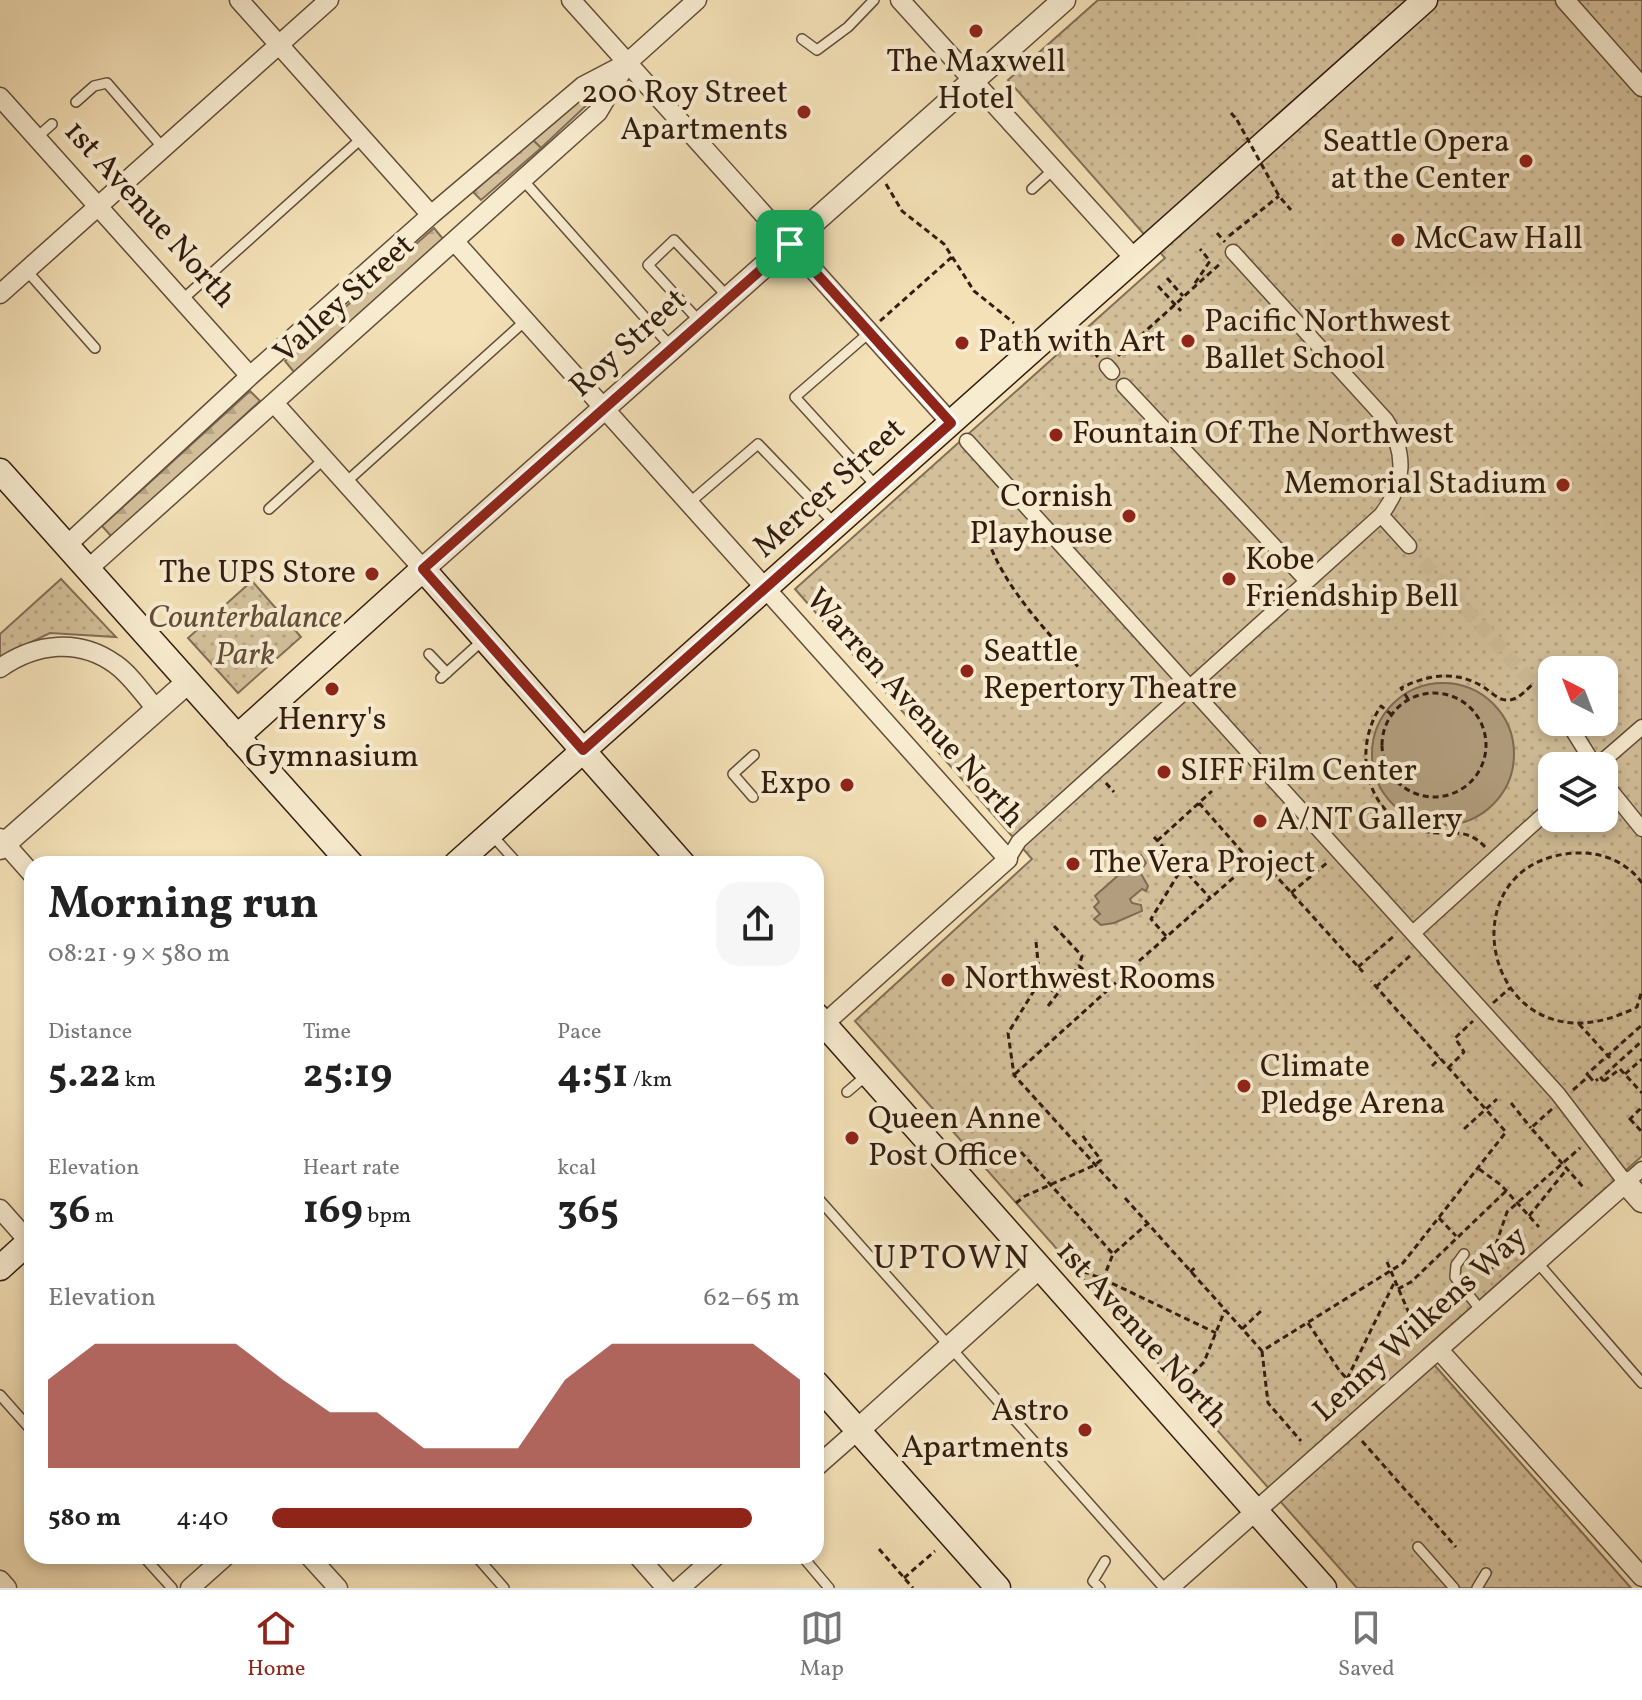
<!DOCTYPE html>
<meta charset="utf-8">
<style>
:root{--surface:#fff;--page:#f6f6f6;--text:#222;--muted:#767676;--line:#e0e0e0;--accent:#8f2418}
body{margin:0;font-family:Vollkorn,serif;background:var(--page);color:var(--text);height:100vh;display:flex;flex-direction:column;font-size:30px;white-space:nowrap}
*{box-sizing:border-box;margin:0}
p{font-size:26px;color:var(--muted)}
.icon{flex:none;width:44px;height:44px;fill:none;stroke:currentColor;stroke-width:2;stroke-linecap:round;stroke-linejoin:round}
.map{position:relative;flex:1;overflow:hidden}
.drawer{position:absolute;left:24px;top:856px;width:800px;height:708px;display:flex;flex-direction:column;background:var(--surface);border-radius:24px;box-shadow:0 4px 12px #0003}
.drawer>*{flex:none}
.needle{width:52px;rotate:318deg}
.tools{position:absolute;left:1538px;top:656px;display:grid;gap:16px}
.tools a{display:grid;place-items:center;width:80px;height:80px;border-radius:16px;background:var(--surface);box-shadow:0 4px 12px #0003;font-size:40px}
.pin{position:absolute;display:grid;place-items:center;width:68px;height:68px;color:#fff;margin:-34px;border-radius:16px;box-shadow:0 4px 12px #0006}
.round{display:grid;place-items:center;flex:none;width:84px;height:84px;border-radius:24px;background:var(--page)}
.headline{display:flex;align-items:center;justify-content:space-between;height:136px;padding:0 24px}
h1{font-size:44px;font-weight:700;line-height:60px}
.stats{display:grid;grid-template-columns:repeat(3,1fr);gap:12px;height:136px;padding:8px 24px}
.stats div{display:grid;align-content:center}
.stats b{font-size:40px;font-weight:700}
.stats small{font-size:22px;font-weight:400}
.stats p{font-size:22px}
.chart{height:224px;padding:16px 24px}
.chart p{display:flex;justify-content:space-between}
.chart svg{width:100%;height:144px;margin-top:8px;fill:var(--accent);opacity:.7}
ul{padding:0 24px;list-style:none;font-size:26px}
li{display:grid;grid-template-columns:128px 96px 1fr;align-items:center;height:60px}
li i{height:20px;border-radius:10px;background:var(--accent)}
.tab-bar{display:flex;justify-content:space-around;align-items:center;height:112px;border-top:2px solid var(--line);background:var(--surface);font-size:22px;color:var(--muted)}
.tab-bar a{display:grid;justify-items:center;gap:4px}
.tab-bar .on{color:var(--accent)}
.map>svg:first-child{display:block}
.grass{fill:#d3c09b;stroke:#826e56;stroke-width:2}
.forest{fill:url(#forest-firs);stroke:#826e56;stroke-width:2}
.park{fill:url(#park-dots);stroke:#826e56;stroke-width:2;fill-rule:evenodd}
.water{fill:#b29e7e;stroke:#7f6a52;stroke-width:2}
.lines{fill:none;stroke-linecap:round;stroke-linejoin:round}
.pedestrian-tunnel{stroke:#cdba96;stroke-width:14;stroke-dasharray:14 7;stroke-linecap:butt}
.service-casing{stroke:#624d3a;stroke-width:12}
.pedestrian-casing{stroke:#624d3a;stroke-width:17}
.minor-casing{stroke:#624d3a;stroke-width:21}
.tertiary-casing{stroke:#624d3a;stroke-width:25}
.secondary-casing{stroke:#321c10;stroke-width:27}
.path{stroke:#321c10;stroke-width:3;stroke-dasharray:6 4;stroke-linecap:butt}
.service{stroke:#f8ecd0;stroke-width:9}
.pedestrian{stroke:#f8ecd0;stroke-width:14}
.minor{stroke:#f8ecd0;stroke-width:18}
.tertiary{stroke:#f8ecd0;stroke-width:22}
.secondary{stroke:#f8ecd0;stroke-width:24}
.path-bridge{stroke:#321c10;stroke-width:3;stroke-dasharray:6 4;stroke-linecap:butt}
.route-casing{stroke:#fff;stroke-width:16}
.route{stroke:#8f2418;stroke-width:10}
.poi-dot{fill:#8f2418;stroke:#f8ecd0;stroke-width:3}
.labels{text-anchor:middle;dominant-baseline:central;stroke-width:8;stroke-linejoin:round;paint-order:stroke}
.poi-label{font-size:32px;fill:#321c10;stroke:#f8ecd0;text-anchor:start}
.street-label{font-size:32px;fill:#321c10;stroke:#f8ecd0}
.park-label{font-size:32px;font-style:italic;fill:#624d3a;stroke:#f8ecd0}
.neighbourhood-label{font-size:34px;letter-spacing:2px;fill:#321c10;stroke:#f8ecd0}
</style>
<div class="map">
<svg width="1642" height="1588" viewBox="0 0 1642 1588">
<defs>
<pattern id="forest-firs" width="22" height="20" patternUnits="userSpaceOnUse" patternTransform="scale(2)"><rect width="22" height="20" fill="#d3c09b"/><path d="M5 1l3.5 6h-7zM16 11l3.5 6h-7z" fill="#b6a484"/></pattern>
<pattern id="park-dots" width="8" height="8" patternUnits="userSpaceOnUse" patternTransform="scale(2)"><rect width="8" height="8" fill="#d3c09b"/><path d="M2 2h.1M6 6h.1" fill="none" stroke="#b6a484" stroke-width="1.8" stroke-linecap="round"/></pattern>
</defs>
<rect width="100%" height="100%" fill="#f4e1b7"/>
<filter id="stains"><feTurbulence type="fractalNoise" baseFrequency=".0025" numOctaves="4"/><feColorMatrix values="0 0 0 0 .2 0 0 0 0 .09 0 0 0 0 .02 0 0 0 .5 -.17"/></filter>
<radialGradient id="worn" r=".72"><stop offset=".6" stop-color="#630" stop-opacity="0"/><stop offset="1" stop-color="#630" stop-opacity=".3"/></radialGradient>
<path class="grass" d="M592 93V100L541 148 533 140 582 97Z"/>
<path class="forest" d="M533 140 541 148 481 200 473 192Z
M434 228 443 239 294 372 285 361Z
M250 391 260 401 112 537 102 526Z"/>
<path class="park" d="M1098 0H1642V1156L1422 1351 1631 1588H1357L855 1021 1032 859 795 589 1165 258 1008 80ZM1552 670H1604V722H1552ZM1552 766H1604V818H1552Z
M61 579 116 637 50 633 0 657V634Z
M252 581 301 637 238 693 188 638Z"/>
<path class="water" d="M1372 754a71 71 0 1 1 142 0a71 71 0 1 1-142 0Z
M1141 855 1146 863 1140 872 1148 886 1146 891 1142 889 1130 899 1132 903 1141 905 1142 911 1114 923 1101 925 1094 919 1100 914 1094 907 1099 902 1095 896Z"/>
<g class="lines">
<path class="pedestrian-tunnel" d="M1409 546 1552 705"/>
<defs>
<path id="service" d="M802 39 817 50 848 27 874 0
M76 102 94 86 107 83 164 149
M36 138 52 124
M523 180 672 348
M1032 189 1054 169
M27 271 95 348
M183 299 362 138
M700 322 648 265 674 240 729 298
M870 332 795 397 877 487
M345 483 525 321
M688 504 758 444 836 525
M269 509 324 459
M429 654 447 673
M441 678 483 640
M753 797 733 774 754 755
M491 834 518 864
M847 1092 867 1075
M816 1196 1164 1588
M1464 1254 1456 1265 1455 1277 1482 1312
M1537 1262 1642 1383
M0 1395 32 1431
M1418 1547 1454 1588
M143 1556 172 1588
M476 1556 504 1588
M802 1556 829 1588
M1100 1588 1093 1581 1105 1561
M1477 1588 1486 1573"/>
<path id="pedestrian" d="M1107 366 1112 372
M1124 386 1306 580
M967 441 1558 1094 1626 1183 1642 1169
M1381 515 1409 546
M1570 726 1595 766
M1597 766 1642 727
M1604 782 1642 829
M1008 859 1019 841 1381 515C1405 484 1407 454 1386 420L1233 252
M1413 933 1552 807"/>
<path id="minor" d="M239 0 431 215
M571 0 951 423
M900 0 1134 258
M1565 0 1642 87
M0 97 250 376
M455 242 1008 859 816 1031
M0 294 329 0
M274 403 423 569
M66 546 250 376 431 215 583 86 627 63 697 0
M88 569 598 112 627 63
M0 668C36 643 79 638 115 664 131 675 144 695 157 710
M0 838 32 874
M0 1209 32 1245
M1439 1350 1642 1577
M816 1467 858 1430
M309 1556 338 1588
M638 1556 666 1588
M0 1580 7 1588
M190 1588 226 1556
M680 1588 716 1556
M1169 1588 1626 1183"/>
<path id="tertiary" d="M423 569 1064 0
M0 848 188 682
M1626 1183 1642 1201
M858 1430 1038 1268"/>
<path id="secondary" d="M0 471 351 864
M237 737 423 569 683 864
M456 864 1425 0
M816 1015 1324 1588
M0 1268 32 1239
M816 1383 998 1588"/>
</defs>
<use href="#service" class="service-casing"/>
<use href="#pedestrian" class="pedestrian-casing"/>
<use href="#minor" class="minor-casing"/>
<use href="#tertiary" class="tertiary-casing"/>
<use href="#secondary" class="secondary-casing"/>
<path class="path" d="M1231 113 1237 120
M886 184 902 211 944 244 974 291 1014 323
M1217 233 1225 242
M1229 236 1279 196
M1167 278 1183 296
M1195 283 1210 261 1200 249
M880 321 952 257
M1089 347 1098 357
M1118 356 1222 262
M988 540C1006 590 1046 630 1080 669
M1382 745a52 52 0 1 1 104 0a52 52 0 1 1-104 0Z
M1408 699 1401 688C1429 674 1457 670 1485 688 1491 692 1498 700 1507 700 1517 701 1526 690 1533 684
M1392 715 1381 706C1351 750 1366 818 1422 831 1448 837 1465 825 1485 847
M1106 783 1114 792
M1199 803 1251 862
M1154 837 1210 898
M1157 841 1212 791
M1642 883C1627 862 1602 852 1577 853 1436 859 1487 1084 1637 1007L1642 990
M1291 893 1328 862
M1054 926 1082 956 1079 966
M1166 936 1151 919 1182 868
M1036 942 1040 981 1008 1033 1014 1075 1118 1190
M1139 961 1258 856 1363 972
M1358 967 1394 936
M1041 982 1057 994
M1376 987 1412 954
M1493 1003 1510 988
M1048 1006 1079 966 1107 990
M1579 1024 1611 1059
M1432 1066 1440 1058
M1448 1068 1464 1052 1455 1038 1473 1021
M1015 1074 1131 969
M1625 1074 1642 1059
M1589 1076 1594 1082 1598 1079
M1604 1081 1601 1078 1642 1041
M1604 1081 1620 1069 1642 1093
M1573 1090 1589 1076 1587 1074 1642 1025
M1511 1103 1531 1128
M1552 1109 1531 1128 1583 1187
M1630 1119 1642 1132
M1629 1120 1642 1107
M1464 1129 1497 1099
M1021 1152 1113 1254
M1479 1169 1501 1185 1539 1227
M1125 1198 1262 1351 1403 1263 1506 1132 1371 981
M1016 1203 1025 1196 1095 1165 1101 1160 1082 1135
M1529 1216 1567 1169
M1439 1218 1456 1236
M1387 1262 1414 1325 1421 1333
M1074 1268 1103 1279 1113 1254 1147 1224
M1493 1269 1486 1261 1494 1250 1507 1212 1580 1148
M1190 1272 1197 1266
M1103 1279 1216 1333
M1398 1289 1411 1282 1506 1191
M1308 1323 1339 1370 1357 1390
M1242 1329 1261 1311
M1262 1351 1268 1403 1301 1441
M1347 1379 1395 1281
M1179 1388 1204 1362 1225 1310
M1362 1441 1456 1547
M879 1549 913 1588
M904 1578 935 1551"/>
<use href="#service" class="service"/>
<use href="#pedestrian" class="pedestrian"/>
<use href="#minor" class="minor"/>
<use href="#tertiary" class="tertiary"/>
<use href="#secondary" class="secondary"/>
<path class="path-bridge" d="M1237 120 1279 196 1291 210
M1158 286 1181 311"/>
</g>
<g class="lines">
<defs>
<path id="route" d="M790 244 951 423 583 750 423 569Z"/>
</defs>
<use href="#route" class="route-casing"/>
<use href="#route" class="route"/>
</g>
<g class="poi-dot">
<circle cx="976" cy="31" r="8"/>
<circle cx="804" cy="112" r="8"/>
<circle cx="1526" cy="161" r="8"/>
<circle cx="1398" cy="240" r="8"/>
<circle cx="1188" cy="341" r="8"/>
<circle cx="962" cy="343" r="8"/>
<circle cx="1056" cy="435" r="8"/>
<circle cx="1563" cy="485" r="8"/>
<circle cx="1129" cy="516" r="8"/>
<circle cx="372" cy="574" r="8"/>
<circle cx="1229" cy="579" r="8"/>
<circle cx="967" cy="671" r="8"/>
<circle cx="332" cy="689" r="8"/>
<circle cx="1164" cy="772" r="8"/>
<circle cx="847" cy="785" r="8"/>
<circle cx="1260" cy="821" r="8"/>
<circle cx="1073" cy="864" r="8"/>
<circle cx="948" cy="980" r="8"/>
<circle cx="1244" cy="1086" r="8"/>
<circle cx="852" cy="1138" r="8"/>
<circle cx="1085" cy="1430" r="8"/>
</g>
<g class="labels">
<g class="poi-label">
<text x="976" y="63" text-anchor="middle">The Maxwell<tspan x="976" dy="37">Hotel</tspan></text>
<text x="788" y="94" text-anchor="end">200 Roy Street<tspan x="788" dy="37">Apartments</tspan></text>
<text x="1510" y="143" text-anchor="end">Seattle Opera<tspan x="1510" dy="37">at the Center</tspan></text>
<text x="1414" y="240">McCaw Hall</text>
<text x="1204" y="323">Pacific Northwest<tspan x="1204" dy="37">Ballet School</tspan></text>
<text x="978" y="343">Path with Art</text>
<text x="1072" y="435">Fountain Of The Northwest</text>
<text x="1547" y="485" text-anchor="end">Memorial Stadium</text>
<text x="1113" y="498" text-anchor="end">Cornish<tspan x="1113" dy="37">Playhouse</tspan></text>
<text x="1245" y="561">Kobe<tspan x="1245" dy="37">Friendship Bell</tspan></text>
<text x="356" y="574" text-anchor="end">The UPS Store</text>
<text x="983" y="653">Seattle<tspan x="983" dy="37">Repertory Theatre</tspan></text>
<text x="332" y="721" text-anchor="middle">Henry's<tspan x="332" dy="37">Gymnasium</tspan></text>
<text x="1180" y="772">SIFF Film Center</text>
<text x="831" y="785" text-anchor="end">Expo</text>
<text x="1276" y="821">A/NT Gallery</text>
<text x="1089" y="864">The Vera Project</text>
<text x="964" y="980">Northwest Rooms</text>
<text x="1260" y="1068">Climate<tspan x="1260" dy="37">Pledge Arena</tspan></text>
<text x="868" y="1120">Queen Anne<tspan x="868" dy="37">Post Office</tspan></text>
<text x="1069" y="1412" text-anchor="end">Astro<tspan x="1069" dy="37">Apartments</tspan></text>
</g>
<g class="street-label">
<text transform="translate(149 215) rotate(48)">1st Avenue North</text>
<text transform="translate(345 300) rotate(-42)">Valley Street</text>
<text transform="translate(629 344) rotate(-42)">Roy Street</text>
<text transform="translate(830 489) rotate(-42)">Mercer Street</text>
<text transform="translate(914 709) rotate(48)">Warren Avenue North</text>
<text transform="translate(1421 1325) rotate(-42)">Lenny Wilkens Way</text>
<text transform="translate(1141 1335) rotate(48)">1st Avenue North</text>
</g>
<g class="park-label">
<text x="245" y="619">Counterbalance<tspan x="245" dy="37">Park</tspan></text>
</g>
<g class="neighbourhood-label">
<text x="952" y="1259">UPTOWN</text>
</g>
</g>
<rect width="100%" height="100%" filter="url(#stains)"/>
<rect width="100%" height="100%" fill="url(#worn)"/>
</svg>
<div class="tools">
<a><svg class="needle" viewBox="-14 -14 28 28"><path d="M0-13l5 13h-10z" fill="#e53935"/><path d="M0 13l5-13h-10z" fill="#767676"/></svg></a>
<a><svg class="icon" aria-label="layers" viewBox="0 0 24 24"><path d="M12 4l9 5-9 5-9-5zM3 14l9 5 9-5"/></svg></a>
</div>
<div class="pin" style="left:790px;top:244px;background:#1e9e55"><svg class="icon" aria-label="arrive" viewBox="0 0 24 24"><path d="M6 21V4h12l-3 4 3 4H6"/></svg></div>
<section class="drawer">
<div class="headline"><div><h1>Morning run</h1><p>08:21 · 9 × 580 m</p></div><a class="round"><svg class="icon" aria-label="share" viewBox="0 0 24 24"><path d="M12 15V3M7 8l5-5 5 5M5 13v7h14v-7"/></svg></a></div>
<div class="stats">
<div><p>Distance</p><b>5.22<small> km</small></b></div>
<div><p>Time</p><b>25:19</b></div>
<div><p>Pace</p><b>4:51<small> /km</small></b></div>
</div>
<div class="stats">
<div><p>Elevation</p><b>36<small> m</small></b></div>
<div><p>Heart rate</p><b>169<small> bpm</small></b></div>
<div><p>kcal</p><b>365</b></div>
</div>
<div class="chart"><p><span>Elevation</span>62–65 m</p>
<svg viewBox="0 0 160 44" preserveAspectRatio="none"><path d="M0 44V17L10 6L20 6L30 6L40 6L50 17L60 27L70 27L80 38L90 38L100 38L110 17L120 6L130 6L140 6L150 6L160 17V44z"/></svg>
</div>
<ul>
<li><b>580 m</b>4:40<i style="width:91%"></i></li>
</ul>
</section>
</div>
<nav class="tab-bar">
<a class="on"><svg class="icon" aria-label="home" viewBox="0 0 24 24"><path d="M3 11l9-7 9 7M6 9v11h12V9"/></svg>Home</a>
<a><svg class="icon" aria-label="map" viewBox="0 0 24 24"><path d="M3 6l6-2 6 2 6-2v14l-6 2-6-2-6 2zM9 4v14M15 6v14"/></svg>Map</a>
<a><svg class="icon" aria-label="saved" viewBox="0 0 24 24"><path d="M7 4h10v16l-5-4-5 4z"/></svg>Saved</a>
</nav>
